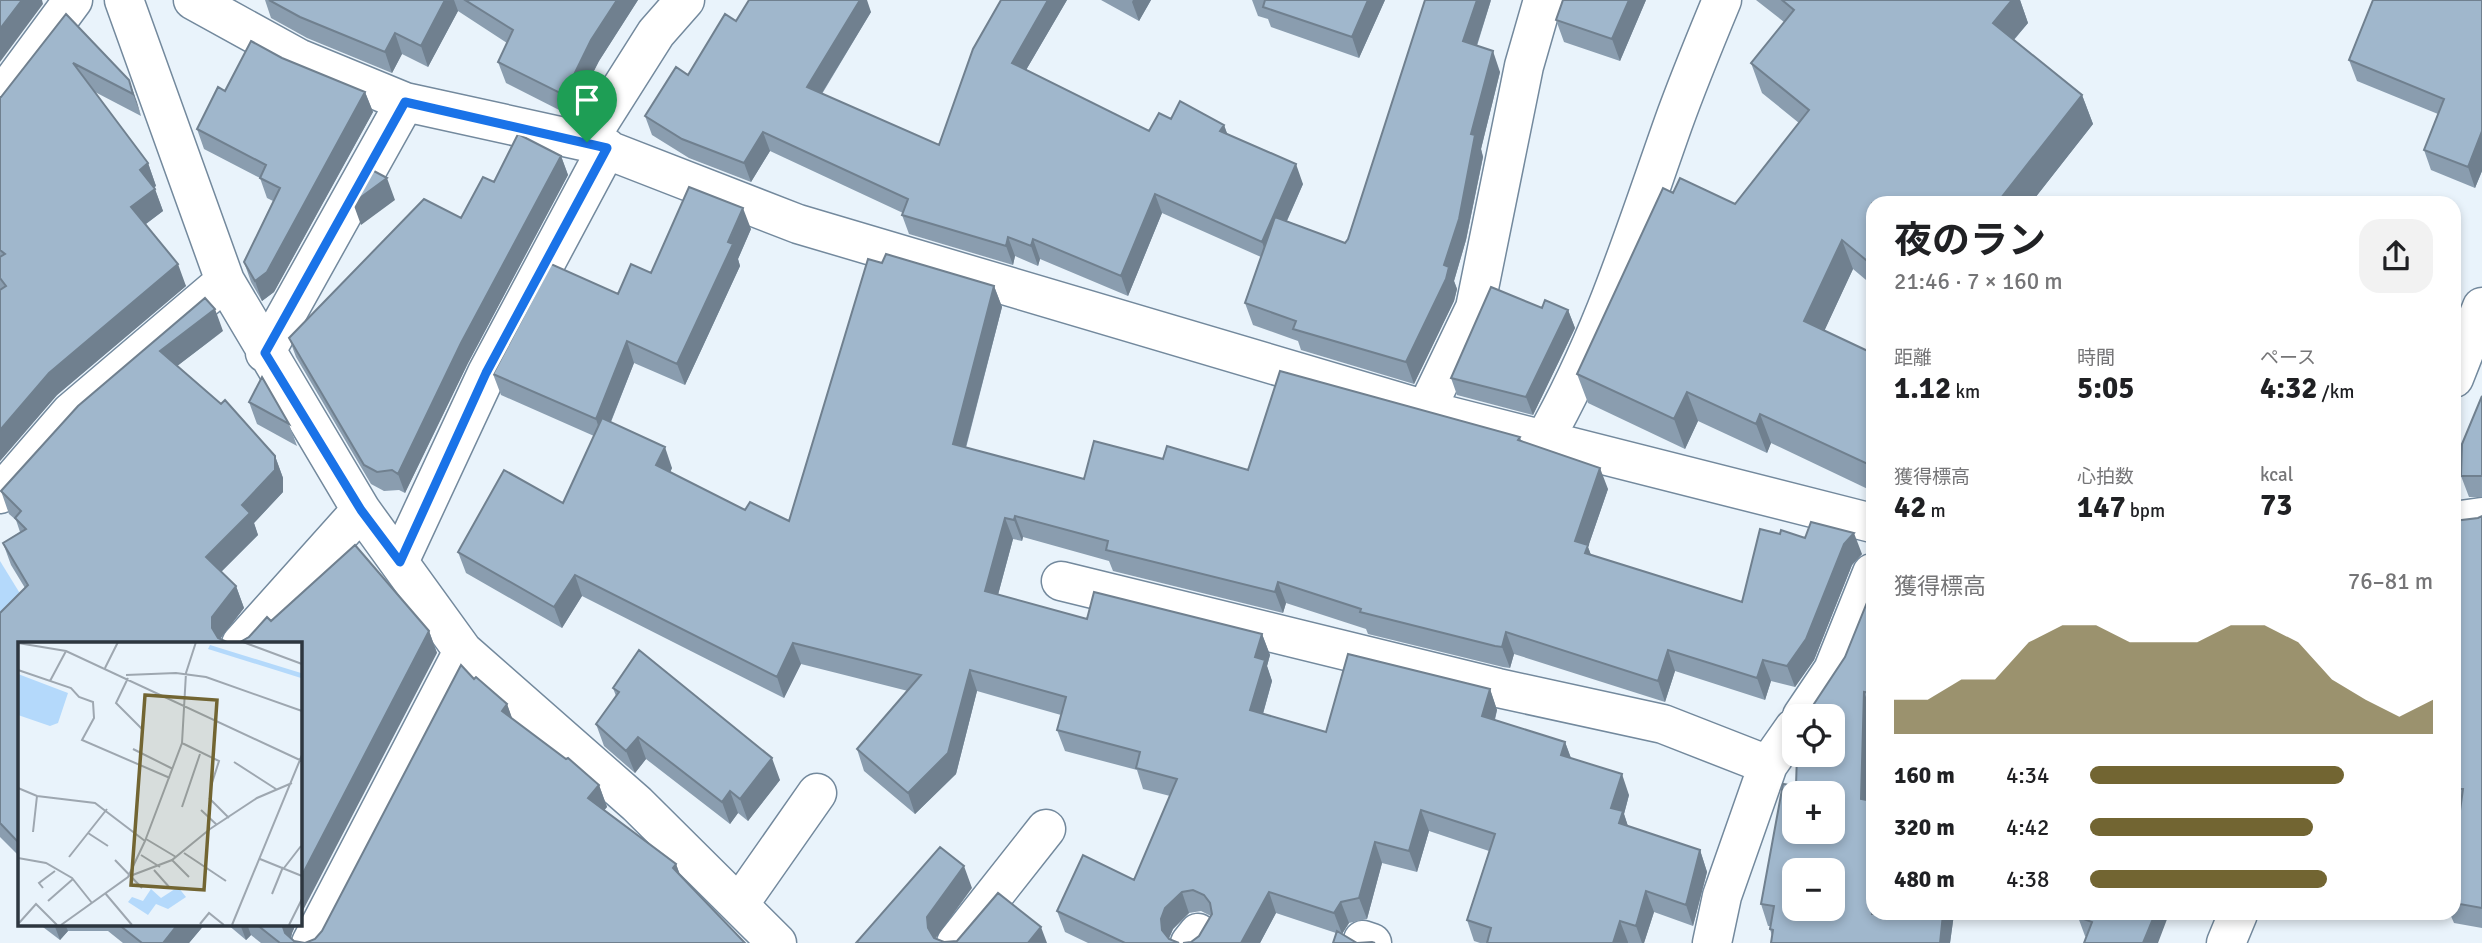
<!DOCTYPE html>
<html lang="ja">
<meta charset="utf-8">
<style>
:root{--surface:#fff;--page:#f2f2f2;--text:#202124;--muted:#757577;--accent:#726532}
body{margin:0;font-family:Signika,"Noto Sans JP",sans-serif;background:var(--page);color:var(--text);height:100vh;display:flex;flex-direction:column;font-size:26px;white-space:nowrap}
*{box-sizing:border-box;margin:0}
p{font-size:23px;color:var(--muted)}
.icon{flex:none;width:38px;height:38px;fill:none;stroke:currentColor;stroke-width:2;stroke-linecap:round;stroke-linejoin:round}
.map{position:relative;flex:1;overflow:hidden}
.drawer{position:absolute;left:1866px;top:196px;width:595px;height:724px;display:flex;flex-direction:column;background:var(--surface);border-radius:21px;box-shadow:0 4px 10px #0003}
.drawer>*{flex:none}
.buttons{position:absolute;left:1782px;top:704px;display:grid;gap:14px}
.buttons a{display:grid;place-items:center;width:63px;height:63px;border-radius:14px;background:var(--surface);box-shadow:0 4px 10px #0003;font-size:35px}
.pin{position:absolute;display:grid;place-items:center;width:60px;height:60px;color:#fff;margin:-72px -30px;border-radius:50% 50% 50% 0;rotate:-45deg;box-shadow:0 0 7px #0007}
.pin .icon{rotate:45deg}
.round{display:grid;place-items:center;flex:none;width:74px;height:74px;border-radius:21px;background:var(--page)}
.headline{display:flex;align-items:center;justify-content:space-between;height:119px;padding:0 28px}
h1{font-size:38px;font-weight:700;line-height:52px}
.figures{display:grid;grid-template-columns:repeat(3,1fr);gap:10px;height:119px;padding:7px 28px}
.figures div{display:grid;align-content:center}
.figures b{font-size:30px;font-weight:700}
.figures small{font-size:19px;font-weight:400}
.figures p{font-size:19px}
.chart{height:196px;padding:14px 28px}
.chart p{display:flex;justify-content:space-between}
.chart svg{width:100%;height:126px;margin-top:7px;fill:var(--accent);opacity:.7}
ul{padding:0 28px;list-style:none;font-size:23px}
li{display:grid;grid-template-columns:112px 84px 1fr;align-items:center;height:52px}
li i{height:18px;border-radius:9px;background:var(--accent)}
.map>svg:first-child{display:block}
.green{fill:#b4d9fb}
.lines{fill:none;stroke-linecap:round;stroke-linejoin:round}
.minor-casing{stroke:#73899d;stroke-width:41}
.minor{stroke:#fff;stroke-width:38}
.wall{fill:#8a9daf}
.shaded-wall{fill:#70808f}
.building{fill:#a0b7cc;stroke:#70808f;stroke-width:2;fill-rule:evenodd}
.route-casing{stroke:#fff;stroke-width:14}
.route{stroke:#1a73e8;stroke-width:9}
.inset-road{fill:none;stroke:#9ea7b0;stroke-width:2}
.view{fill:#726532;fill-opacity:0.15;stroke:#726532;stroke-width:3.5}
.inset-edge{fill:none;stroke:#2d363f;stroke-width:3.5}
</style>
<div class="map">
<svg width="2482" height="943" viewBox="0 0 2482 943">
<rect width="100%" height="100%" fill="#e9f3fb"/>
<path class="green" d="M0 561 24 600 0 623Z"/>
<g class="lines">
<defs>
<path id="minor" d="M124 0 225 281 361 510 463 651 637 804 777 943
M193 0 298 58 405 102 587 142 656 33 685 0
M0 99 73 0
M587 142 798 224 1426 410 1872 523
M265 353 405 102
M2454 378 2482 307
M1426 410 1475 308 1524 66 1543 0
M1544 440C1602 338 1634 234 1673 124 1688 82 1705 41 1722 0
M0 494 71 412 225 281
M2454 521 2482 517
M399 562 487 373 607 148
M1061 581 1498 688 1663 724 1768 765
M241 644 361 510
M1802 716 1833 670 1872 573
M740 903 817 793
M1363 940 1372 943
M311 943 463 651
M956 943 1046 829
M1190 943 1198 933
M1712 943 1722 896 1768 765 1794 728
M2226 943 2238 914"/>
</defs>
<use href="#minor" class="minor-casing"/>
<use href="#minor" class="minor"/>
</g>
<path class="wall" d="M265 0H638L599 61 571 116 506 83 498 62 507 43 458 11 428 67 402 54 392 73 307 38 271 18Z
M1001 0H1067L1026 70 1149 131 1171 119 1224 125 1227 134 1303 184 1287 221 1345 243 1491 0 1477 46 1500 72 1481 149 1483 157 1466 240 1454 281 1457 289 1454 301 1414 384 1301 350 1298 341 1253 325 1245 303 1261 257 1162 213 1128 296 1040 259 1038 266 1015 256 1013 265 909 234 902 215 903 213 770 151 751 182 689 158 652 135 645 116 688 75 736 21 871 12 822 94 939 145Z
M1101 0H1151L1139 21Z
M1252 0H1385L1359 58 1271 27 1268 19 1258 16Z
M1646 0 1620 61 1564 42 1556 20Z
M1756 0H2020L2028 23 2014 40 2082 95 2093 124 2031 203H1872V285L1853 269 1824 331 1872 353V491L1771 443 1767 453 1698 421 1685 449 1588 403 1577 374 1673 193 1735 204 1799 123 1762 93 1751 63 1784 22Z
M2482 0V171L2475 188 2431 170 2424 150 2438 114 2357 81 2349 60Z
M66 14 129 80 141 116 95 92 148 163 156 186 154 187 163 211 146 224 186 286 57 395 0 461V97H1Z
M282 58 365 92 373 112 274 292 262 301 251 282 244 262 273 201 267 198 260 178 204 149 197 129 225 91Z
M561 156 568 175 468 363 405 493 399 490 384 491 371 484 296 357 289 338 461 218 494 182Z
M751 229 738 259 740 266 685 385 634 363 611 422 672 468 670 472 745 510 789 521 882 263 994 286 1002 307 966 448 1084 479 1163 459 1248 470 1520 437 1521 440 1608 489 1588 547 1591 555 1742 602 1780 534 1805 538 1862 554 1852 565 1814 660 1795 687 1771 681 1765 700 1675 671 1665 702 1514 654 1510 668 1503 667 1368 634 1366 629 1286 603 1283 613 1113 571 1109 561 1023 537 1022 541 1013 539 998 595 1087 619 1262 634 1270 655 1267 666 1272 681 1263 714 1326 732 1490 689 1497 710 1495 720 1565 742 1571 758 1629 795 1624 814 1628 827 1700 850 1707 872 1693 926 1654 912 1644 943H1480L1474 941 1467 920 1489 851 1429 831 1417 872 1382 863 1367 919 1349 923 1342 934 1333 943 1336 933 1276 913 1260 943H1183L1191 942 1199 936 1211 916 1201 911 1189 913 1173 929 1169 939 1179 943H1088L1065 932 1057 911 1134 880 1170 796 1143 789 1137 770 1065 751 1057 730 1061 715 977 691 956 774 915 814 864 771 857 749 908 691 801 664 784 698 582 596 562 628 466 573 458 552 563 503 594 436 501 395 493 374 651 273Z
M1542 308 1568 310 1575 328 1533 415 1457 395 1451 378Z
M223 331 177 366 275 456 283 478V492L254 523 258 535 221 572 236 586 244 608 220 639 229 643 240 642 271 621 429 631 437 653 19 644V856L0 837V613L25 588 11 565 3 543 20 532 16 520 9 514 1 491Z
M2482 396V497H2469L2461 476Z
M249 402 289 424 297 446 257 424Z
M2482 516V928L2454 923 2450 914H2454V854L2460 810H2454V521L2478 518Z
M1872 590V713L1869 800 1872 914H1954L1950 943H1771L1772 936 1770 929V926H1768L1761 904 1796 786Z
M474 679 507 704 512 719 599 785 607 807 604 810 676 864 680 875 745 943H261L251 935 246 940 227 924H296L292 933 291 938 294 941 305 943 315 939 322 931Z
M613 688 780 780 748 821 738 813 730 824 646 759 635 773 604 746 596 724 616 696Z
M2169 914 2086 937 2085 936 2078 917Z
M39 924H205L189 943H123L108 931H68L60 940Z"/>
<path class="shaded-wall" d="M22 0H42L43 4 0 62V29Z
M445 0H454L458 11 428 67 421 46Z
M617 0H638L599 61 571 116 564 95 591 40Z
M860 0H867L871 12 814 106 807 87Z
M1048 0H1067L1019 82 1012 63Z
M1133 0H1151L1139 21 1132 2Z
M1368 0H1385L1359 58 1352 37Z
M1477 0H1491L1471 63 1463 41Z
M1629 0H1646L1620 61 1612 39Z
M2012 0H2020L2028 23 2003 52 1993 23Z
M395 33 402 54 392 73 385 52Z
M1493 51 1500 72 1481 149 1483 157 1466 240 1454 281 1457 289 1454 301 1414 384 1406 362 1471 134Z
M129 80 137 102 141 116 133 94Z
M365 92 373 112 274 292 262 301 255 281Z
M2082 95 2093 124 2031 203H1997Z
M1224 125 1231 144 1220 131Z
M2482 131V171L2475 188 2468 167Z
M763 132 770 151 751 182 744 163Z
M561 156 568 175 468 363 405 493 398 474 461 343Z
M148 163 156 186 148 192 140 170Z
M1296 164 1303 184 1269 261 1262 242Z
M387 178 395 200 361 225 353 203Z
M155 189 163 211 139 229 131 207Z
M1155 194 1162 213 1128 296 1121 276Z
M743 208 751 229 738 259 740 266 685 385 677 364Z
M1008 237 1015 256 1013 265 1006 246Z
M1033 239 1040 259 1038 266 1031 246Z
M1842 240 1853 269 1815 351 1804 321Z
M178 264 186 286 57 395 0 461V430L49 373Z
M994 286 1002 307 961 465 953 444Z
M215 309 223 331 168 373 160 351Z
M1568 310 1575 328 1533 415 1526 397Z
M627 341 634 363 603 441 596 419Z
M1687 392 1698 421 1685 449 1674 419Z
M1760 414 1771 443 1767 453 1756 424Z
M665 447 672 468 664 486 656 465Z
M275 456 283 478V492L254 523 258 535 214 579 206 557Z
M1600 468 1608 489 1588 547 1595 566 1575 541Z
M1015 516 1023 537 1022 541 1014 520Z
M1005 518 1013 539 993 613 985 591Z
M1854 533 1862 554 1852 565 1814 660 1795 687 1787 666 1844 544Z
M575 575 582 596 562 628 554 607Z
M1278 582 1286 603 1283 613 1275 592Z
M236 586 244 608 220 639V644L212 628V617Z
M429 631 437 653 299 918V881Z
M1506 632 1514 654 1510 668 1502 647Z
M1262 634 1270 655 1267 666 1272 681 1258 731 1250 710 1255 657Z
M793 643 801 664 784 698 777 677Z
M1668 650 1675 671 1665 702 1658 681Z
M1763 660 1771 681 1765 700 1757 678Z
M970 670 977 691 956 774 915 814 908 793Z
M1490 689 1497 710 1490 737 1482 716Z
M1864 692 1872 713 1869 820 1861 799Z
M507 704 515 726 502 711Z
M638 737 646 759 635 773 626 751Z
M1565 742 1573 764 1561 755Z
M772 758 780 780 748 821 740 799Z
M1622 774 1629 795 1624 814 1630 832 1626 845 1611 808Z
M599 785 607 807 596 820 588 798Z
M730 791 738 813 730 824 722 802Z
M1421 810 1429 831 1417 872 1409 851Z
M1375 842 1382 863 1367 919 1359 898Z
M1700 850 1707 872 1693 926 1686 905Z
M676 864 684 886 673 868Z
M964 866 972 888 935 939 928 928 927 917Z
M1646 891 1654 912 1644 943H1642L1636 926Z
M1182 892 1189 913 1173 929 1168 940 1162 930 1161 919 1165 908Z
M1269 892 1276 913 1260 943H1241Z
M1341 902 1349 923 1342 934 1334 913Z
M1943 914H1954L1950 943H1940Z
M2155 914H2169L2158 943H2143Z
M1620 921 1628 942V943H1613Z
M54 924H65L68 931 60 940Z
M178 924H205L189 943H163Z
M240 924H247L251 935 246 940Z
M282 924H296L292 933 290 943H289Z
M1041 927 1047 943H1028Z"/>
<path class="building" d="M0 0H22L0 29Z
M269 0H445L421 46 395 33 385 52 300 17Z
M465 0H617L591 40 564 95 498 62 513 30Z
M749 0H860L807 87 939 145 973 49 1001 0H1048L1012 63 1149 131 1159 113 1171 119 1180 101 1224 125 1220 131 1296 164 1262 242 1155 194 1121 276 1033 239 1031 246 1008 237 1006 246 902 215 908 199 763 132 744 163 682 139 645 116 676 67 688 75 725 14 736 21Z
M1265 0H1368L1352 37 1263 7Z
M1425 0H1477L1463 41 1493 51 1471 134 1475 135 1459 219 1444 265 1449 267 1446 279 1406 362 1293 329 1296 321 1245 303 1275 217 1345 243 1348 239Z
M1563 0H1629L1612 39 1556 20Z
M1782 0H2012L1993 23 2082 95 1997 203H1872V265L1842 240 1804 321 1872 353V466L1760 414 1756 424 1687 392 1674 419 1577 374 1663 188 1673 193 1680 178 1735 204 1809 110 1751 63 1794 10Z
M2373 0H2482V131L2468 167 2424 150 2444 99 2349 60Z
M66 14 129 80 133 94 73 63 148 163 140 170 155 189 131 207 178 264 49 373 0 430V290L6 286 0 278V257L5 254 0 250V97H1Z
M251 41 282 58 365 92 267 272 255 281 244 262 280 188 260 178 266 165 197 129 218 87 225 91Z
M518 134 561 156 461 343 398 474 392 470 377 472 364 465 289 338 424 199 461 218 483 177 494 182Z
M372 170 387 178 353 203Z
M689 187 743 208 728 242 733 244 677 364 627 341 596 419 493 374 551 264 618 294 631 264 651 273Z
M886 254 994 286 953 444 1084 479 1094 441 1163 459 1167 446 1248 470 1280 371 1520 437 1518 440 1600 468 1575 541 1588 545 1585 553 1742 602 1760 529 1780 534 1781 530 1805 538 1811 522 1854 533 1844 544 1806 639 1787 666 1763 660 1757 678 1668 650 1658 681 1506 632 1502 647 1495 646 1360 612 1361 609 1278 582 1275 592 1106 550 1108 541 1015 516 1014 520 1005 518 985 591 1087 619 1094 592 1262 634 1255 657 1265 660 1250 710 1326 732 1348 654 1490 689 1482 716 1565 742 1561 755 1622 774 1611 808 1623 811 1619 823 1700 850 1686 905 1646 891 1636 926 1620 921 1613 943H1487L1491 928 1467 920 1495 834 1421 810 1409 851 1375 842 1359 898 1341 902 1334 913 1269 892 1241 943H1183L1191 942 1199 936 1212 914 1210 903 1204 895 1193 890 1182 892 1165 908 1161 919 1162 930 1169 939 1179 943H1125L1057 911 1083 855 1134 880 1177 779 1136 768 1140 752 1057 730 1066 697 970 670 948 753 908 793 857 749 921 675 793 643 777 677 575 575 554 607 458 552 504 470 563 503 602 418 665 447 656 465 745 510 750 502 789 521 868 259 882 263Z
M1491 287 1542 308 1545 300 1568 310 1526 397 1451 378Z
M205 298 215 309 160 351 221 404 225 400 275 456V470L242 505 250 513 206 557 236 586 212 617V628L218 638 229 643 240 642 249 637 267 617 271 621 355 545 429 631 299 881V644H19V843L0 823V613L28 585 3 543 26 529 15 518 21 511 1 491 78 406Z
M262 377 289 424 249 402Z
M2482 396V476H2461L2462 444Z
M2482 516V908L2454 903V854L2463 789H2454V521L2478 518Z
M1872 590V693L1864 692 1861 799 1872 801V914H1943L1940 943H1771L1773 930 1770 929 1774 906 1761 904 1783 784 1796 786 1797 754H1832V716H1806L1845 657ZM1794 793H1832V831H1794ZM1794 870H1832V908H1794Z
M639 650 772 758 740 799 730 791 722 802 638 737 626 751 596 724 619 692 613 688Z
M461 665 474 679 476 677 507 704 502 711 566 759 568 758 599 785 588 798 676 864 673 868 745 943H280L256 924H282L285 933 294 941 305 943 315 939 322 931Z
M940 847 964 866 927 917 928 928 934 938 944 942 957 941 998 893 1041 927 1028 943H856Z
M2079 914H2155L2143 943H2084L2092 922 2078 917Z
M118 924H178L163 943H142Z
M1337 931 1357 943 1372 942 1375 943H1333Z"/>
<g class="lines">
<defs>
<path id="route" d="M405 102 607 148 486 373 400 562 361 510 265 353Z"/>
</defs>
<use href="#route" class="route-casing"/>
<use href="#route" class="route"/>
</g>
<g transform="translate(18 642)">
<rect width="284" height="284" fill="#e9f3fb"/>
<path d="M192 3 283 31V36L190 7ZM0 32 50 51 40 81 32 84 0 73ZM160 245 168 255 150 267 138 262 130 273 110 260 114 255 125 259 133 247 143 256Z" fill="#b4d9fb"/>
<path class="inset-road" d="M225 0 284 22M0 1 48 9 284 119M87 26 100 0M0 28 53 46 61 55 75 60 76 76 64 98 152 136M108 33 158 31 188 35 284 69M110 36 98 61 124 87M32 39 48 9M164 101 201 119 193 144M115 107 155 127M216 120 258 147M0 146 19 154 77 161 127 199 110 235 43 283M191 156 211 176M164 165 182 112M183 168 199 183M15 190 19 154M70 191 90 204M128 197 158 215M127 199 164 101 168 31 178 0M166 211 208 239M123 213 142 225M51 215 89 167M0 216 28 221 54 236 74 261M242 217 284 234M97 218 124 246M154 218 171 235M266 226 283 204M136 228 152 246M112 234 154 218 192 187 239 156 274 141M25 246 21 241 37 229M87 251 114 283M254 252 265 225M30 259 55 237M1 281 18 262 39 283M182 282 191 271 206 283M214 283 284 113M271 283 284 257"/>
<path class="view" d="M127 53 199 58 186 248 113 243Z"/>
<rect width="284" height="284" class="inset-edge"/>
</g>
</svg>
<div class="buttons">
<a><svg class="icon" aria-label="locate" viewBox="0 0 24 24"><circle cx="12" cy="12" r="6"/><path d="M12 2v4M12 18v4M2 12h4M18 12h4"/></svg></a>
<a>+</a>
<a>−</a>
</div>
<div class="pin" style="left:587px;top:142px;background:#1e9e55"><svg class="icon" aria-label="arrive" viewBox="0 0 24 24"><path d="M6 21V4h12l-3 4 3 4H6"/></svg></div>
<section class="drawer">
<div class="headline"><div><h1>夜のラン</h1><p>21:46 · 7 × 160 m</p></div><a class="round"><svg class="icon" aria-label="share" viewBox="0 0 24 24"><path d="M12 15V3M7 8l5-5 5 5M5 13v7h14v-7"/></svg></a></div>
<div class="figures">
<div><p>距離</p><b>1.12<small> km</small></b></div>
<div><p>時間</p><b>5:05</b></div>
<div><p>ペース</p><b>4:32<small> /km</small></b></div>
</div>
<div class="figures">
<div><p>獲得標高</p><b>42<small> m</small></b></div>
<div><p>心拍数</p><b>147<small> bpm</small></b></div>
<div><p>kcal</p><b>73</b></div>
</div>
<div class="chart"><p><span>獲得標高</span>76–81 m</p>
<svg viewBox="0 0 160 44" preserveAspectRatio="none"><path d="M0 44V32L10 32L20 25L30 25L40 12L50 6L60 6L70 12L80 12L90 12L100 6L110 6L120 12L130 25L140 32L150 38L160 32V44z"/></svg>
</div>
<ul>
<li><b>160 m</b>4:34<i style="width:74%"></i></li>
<li><b>320 m</b>4:42<i style="width:65%"></i></li>
<li><b>480 m</b>4:38<i style="width:69%"></i></li>
</ul>
</section>
</div>
